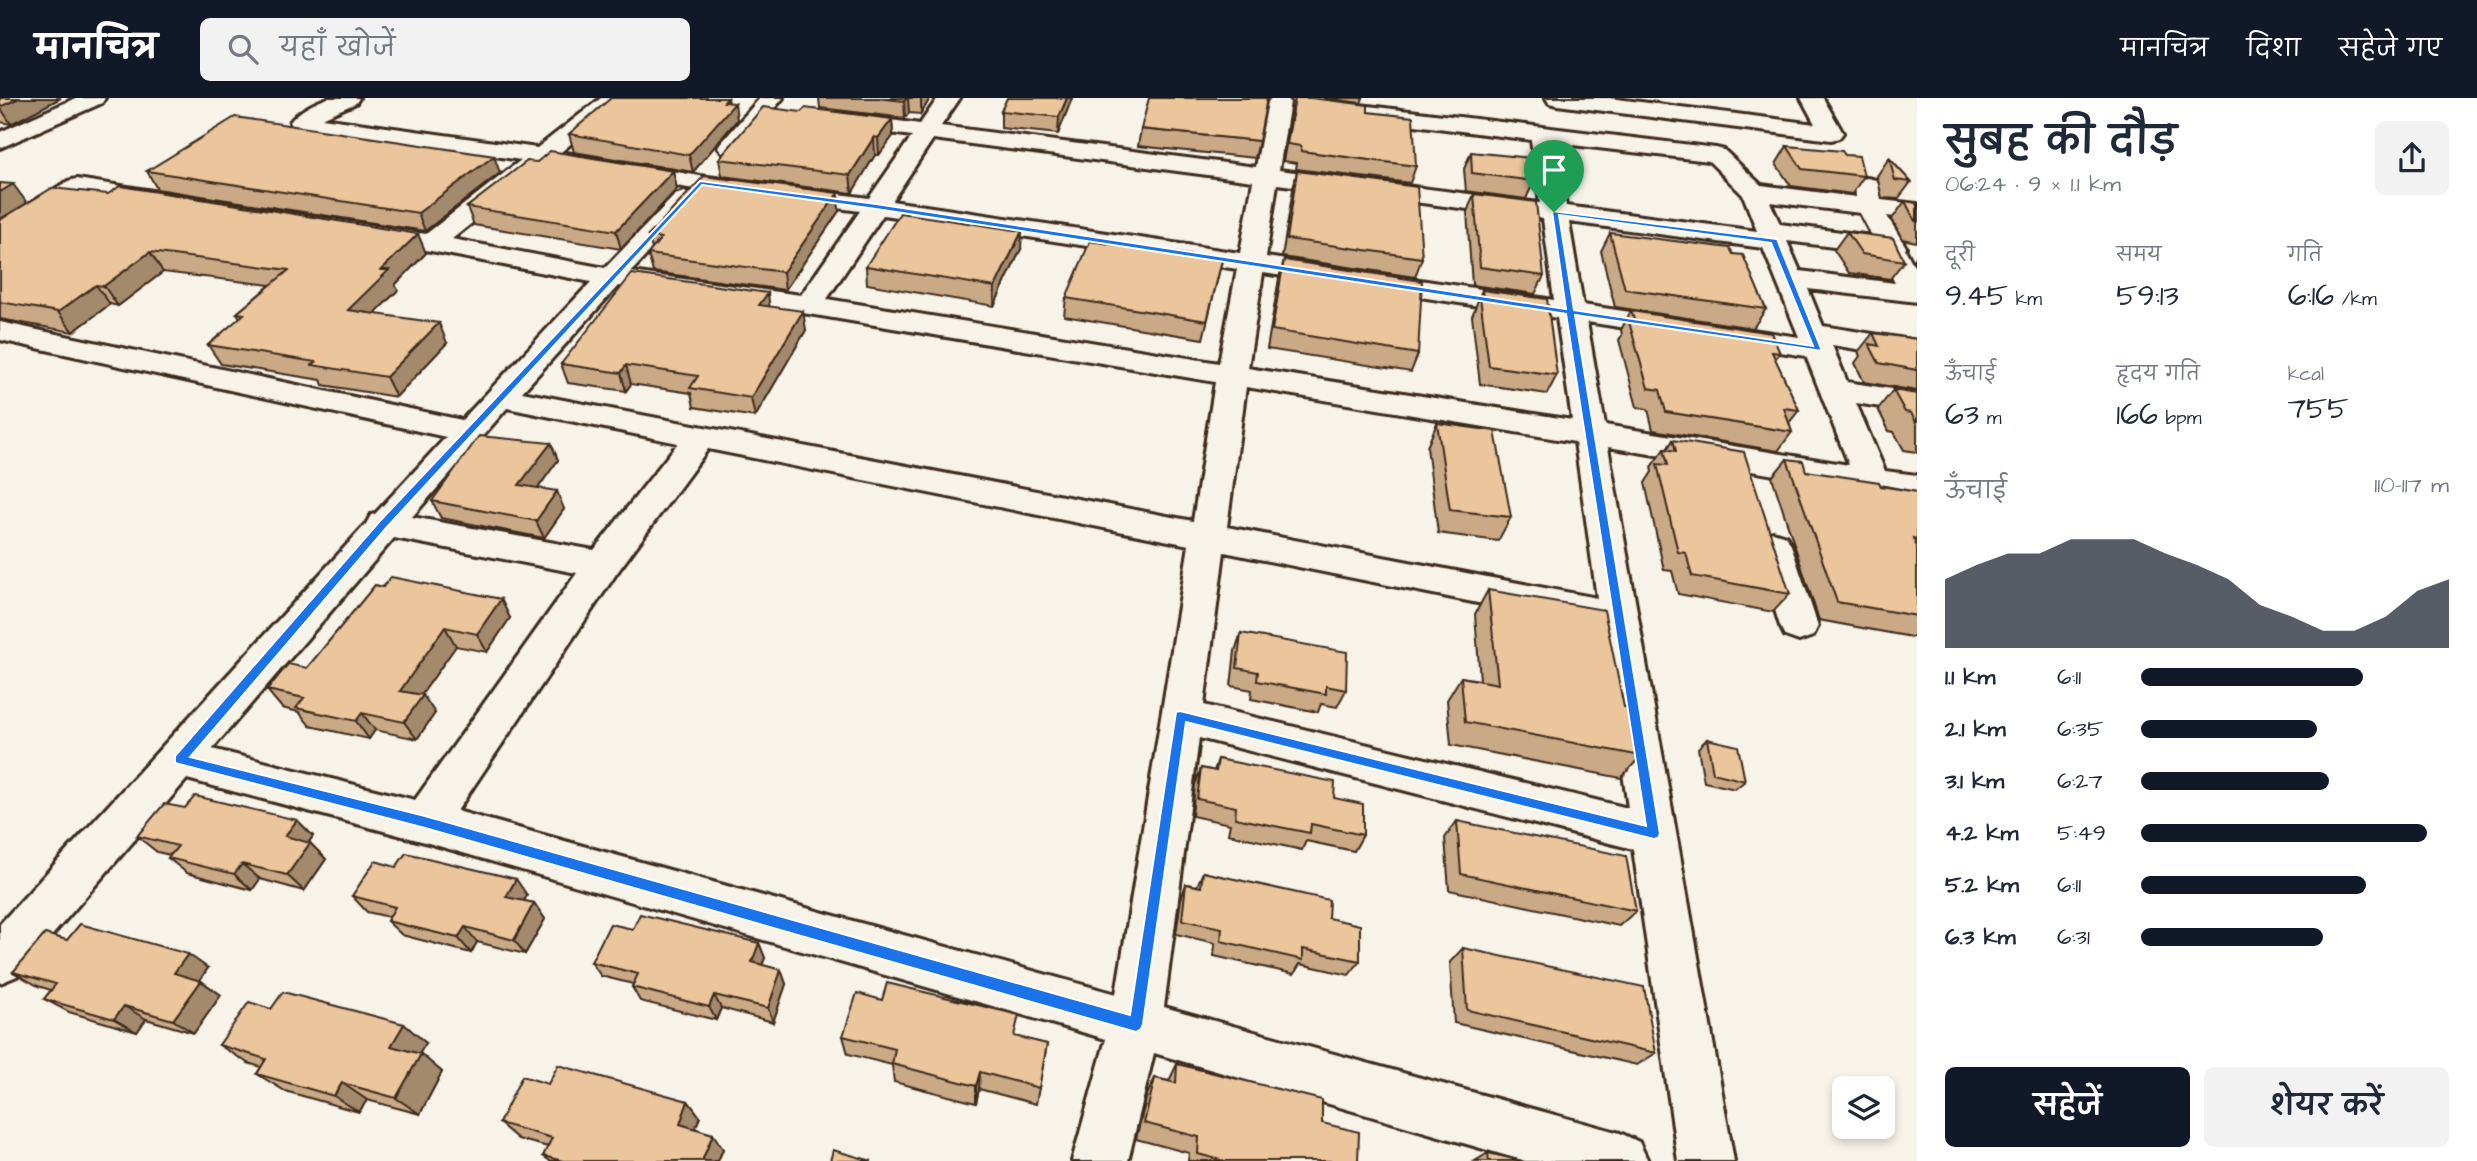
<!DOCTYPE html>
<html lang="hi">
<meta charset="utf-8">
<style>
:root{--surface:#fff;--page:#f2f2f3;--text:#1f2937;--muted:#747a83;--accent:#111827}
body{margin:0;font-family:"Architects Daughter","Playpen Sans Deva",sans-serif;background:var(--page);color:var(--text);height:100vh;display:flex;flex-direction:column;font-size:26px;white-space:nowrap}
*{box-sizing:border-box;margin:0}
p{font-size:23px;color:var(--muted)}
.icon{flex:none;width:38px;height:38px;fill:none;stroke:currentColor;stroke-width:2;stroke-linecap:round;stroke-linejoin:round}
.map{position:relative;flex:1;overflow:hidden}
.drawer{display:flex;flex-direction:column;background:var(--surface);width:560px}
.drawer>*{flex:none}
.controls{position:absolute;left:1832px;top:978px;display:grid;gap:14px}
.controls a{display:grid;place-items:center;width:63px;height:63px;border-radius:10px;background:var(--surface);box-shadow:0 4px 10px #0003;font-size:35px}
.pin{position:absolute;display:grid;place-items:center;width:60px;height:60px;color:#fff;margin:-72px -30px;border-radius:50% 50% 50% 0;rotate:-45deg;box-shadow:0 0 7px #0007}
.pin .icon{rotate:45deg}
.round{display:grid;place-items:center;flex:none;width:74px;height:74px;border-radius:10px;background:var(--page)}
.head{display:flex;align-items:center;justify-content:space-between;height:119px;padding:0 28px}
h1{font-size:38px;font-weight:600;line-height:52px}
.metrics{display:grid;grid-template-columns:repeat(3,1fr);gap:10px;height:119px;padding:7px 28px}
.metrics div{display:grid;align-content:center}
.metrics b{font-size:30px;font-weight:600}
.metrics small{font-size:19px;font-weight:400}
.metrics p{font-size:19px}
.chart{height:196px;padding:14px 28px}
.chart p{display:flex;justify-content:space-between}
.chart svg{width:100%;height:126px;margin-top:7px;fill:var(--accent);opacity:.7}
.primary-button{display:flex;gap:14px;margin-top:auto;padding:14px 28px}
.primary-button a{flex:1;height:80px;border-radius:10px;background:var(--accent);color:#fff;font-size:28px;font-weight:600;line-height:80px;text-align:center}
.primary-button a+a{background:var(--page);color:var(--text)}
ul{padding:0 28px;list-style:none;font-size:23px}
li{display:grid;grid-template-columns:112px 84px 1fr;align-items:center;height:52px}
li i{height:18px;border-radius:9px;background:var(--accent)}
header{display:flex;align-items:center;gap:42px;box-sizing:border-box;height:98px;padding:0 35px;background:var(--accent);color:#fff}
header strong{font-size:33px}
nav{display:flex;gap:38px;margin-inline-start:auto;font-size:24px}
.search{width:490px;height:63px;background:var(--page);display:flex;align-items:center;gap:18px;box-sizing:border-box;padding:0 24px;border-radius:10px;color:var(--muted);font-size:26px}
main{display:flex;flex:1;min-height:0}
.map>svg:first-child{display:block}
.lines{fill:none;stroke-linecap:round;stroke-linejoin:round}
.minor-casing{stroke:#3b2a1e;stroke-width:6}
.minor{fill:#f7f3e8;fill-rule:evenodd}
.wall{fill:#caa986;stroke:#3b2a1e;stroke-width:2}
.shaded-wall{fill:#a48a6d;stroke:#3b2a1e;stroke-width:2}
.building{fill:#ebc59c;stroke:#3b2a1e;stroke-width:2}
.route{fill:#1a73e8;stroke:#fff;stroke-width:2;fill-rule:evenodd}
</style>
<header>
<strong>मानचित्र</strong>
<div class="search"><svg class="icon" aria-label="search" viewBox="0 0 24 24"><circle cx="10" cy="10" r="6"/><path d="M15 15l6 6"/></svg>यहाँ खोजें</div>
<nav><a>मानचित्र</a><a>दिशा</a><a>सहेजे गए</a></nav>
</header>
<main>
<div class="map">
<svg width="1917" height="1063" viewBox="0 0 1917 1063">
<rect width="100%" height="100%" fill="#f7f3e8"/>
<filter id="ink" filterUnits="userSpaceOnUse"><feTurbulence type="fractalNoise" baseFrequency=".0143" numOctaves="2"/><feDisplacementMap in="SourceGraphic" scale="14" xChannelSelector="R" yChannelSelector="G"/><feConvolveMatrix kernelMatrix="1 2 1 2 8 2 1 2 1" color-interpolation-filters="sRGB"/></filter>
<g filter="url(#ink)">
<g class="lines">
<defs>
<path id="minor" d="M76 0H105L102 5 0 50V34Z
M328 0H359L356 5 322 20 537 50 601 0H626L561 54 700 78 869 100 912 38 831 27 828 22 831 17 839 15 920 26 938 0H960L941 28 1256 69 1268 4 1271 0H1287L1290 4 1279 72 1540 105 1531 42 1352 19 1349 14 1352 9 1360 7 1716 50 1724 52 1761 87 1856 99 1855 87 1858 82 1867 80 1876 82 1879 87 1881 102 1917 106V122L1887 118 1906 149 1905 151 1917 174V204L1808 191 1823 228 1917 243V261L1832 247 1847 284 1917 295V315L1856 305 1885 373 1917 377V401L1608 349 1734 1063H1678L1633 751 1199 640 1164 909 1620 1035 1639 1044 1648 1063H1525L1154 955 1128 1063H1072L1106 941 425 744 187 681 17 878 0 885V826L366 426 371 417 375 416 446 339 0 242V224L462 322 591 184 431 153 81 96 9 141 0 143V124L68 83 77 81 426 136 521 62 293 29 290 24C299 12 314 5 328 0ZM933 41 1253 83 1240 155 892 103ZM1555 45 1709 63 1743 97 1757 133 1566 108ZM546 66 700 92 860 113 801 197 631 174 697 102 693 97 684 94 675 97 605 170 452 141ZM1277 86 1543 121 1554 202 1266 159ZM1770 104 1860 115 1872 138 1780 126ZM883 117 1237 171 1219 265 827 201ZM1569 124 1763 150 1799 239 1583 207ZM1787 143 1880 155 1895 185 1800 173ZM1263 175 1557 220 1572 322 1248 270ZM618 188 809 216 1215 284 1193 423 522 294ZM1587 224 1806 258 1849 367 1605 327ZM1246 289 1575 344 1597 500 1227 429ZM507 310 678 345 594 452 412 419ZM708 351 1189 447 1116 896 457 713 616 476ZM394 440 577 475 415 702 212 651ZM1224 454 1602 530 1628 710 1204 607Z
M760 0H783L738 54H722L718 49 722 44Z
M1546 0H1609L1815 26 1801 0H1823L1843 35 1839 40 1831 42 1557 7 1549 5Z
M1773 434 1786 438 1791 447 1818 528 1813 538 1799 543 1785 538 1780 528 1755 447 1760 438Z"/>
</defs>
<use href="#minor" class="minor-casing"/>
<use href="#minor" class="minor"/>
</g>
<path class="wall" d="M0 0 11 26 0 24Z
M819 0H930L921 16 909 15 905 20 820 10Z
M1072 0 1058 36 1001 30V13Z
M1295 0 1368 14 1416 68 1410 85 1296 71 1297 65 1283 63Z
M1323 0H1363L1361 5Z
M729 5 737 22 693 74 574 54 569 36Z
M801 14 892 21 893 38 879 57H875L852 95 722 78 719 61Z
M1141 31 1259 43 1255 60 1138 48Z
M1787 48 1864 78 1852 96 1791 88 1776 66Z
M1471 54 1534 83 1526 101 1466 93 1464 71Z
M1889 60 1911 84 1898 101 1882 100 1877 78Z
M537 64 673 73 677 91 621 151 474 127 467 109Z
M147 73 500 75 425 133 157 91Z
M1297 73 1422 160 1415 179 1282 159 1293 91Z
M1474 96 1544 178 1535 196 1472 187 1467 114Z
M1905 103 1917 105V144L1902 141 1892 121Z
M839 113 785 192 653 174 648 156 652 151 648 138Z
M0 122 426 155 395 187 398 192 374 216 447 245 396 299 323 287 321 282 221 266 208 247 240 220 237 215 270 187 163 174 118 208 110 206 73 234 0 221Z
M1847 134 1904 163 1890 181 1849 175 1834 152Z
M1610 135 1733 156 1766 211 1753 230 1615 209 1601 153Z
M1021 151 994 208 867 186 866 168Z
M1917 157V168L1914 162Z
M1222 162 1203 241 1064 218 1066 200Z
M1284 162 1418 256 1411 274 1267 251 1279 180Z
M1482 192 1557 277 1547 296 1480 286 1472 218Z
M770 209 806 232 755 319 694 309 691 295 631 286 626 293 568 285 561 266Z
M1631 213 1780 255 1775 261 1799 312 1789 325 1792 334 1778 353 1653 332 1648 311 1637 309 1619 242 1622 237 1621 232Z
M1873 235 1917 241V293L1864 284 1855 265 1860 258 1858 254Z
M1893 292 1917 296V354L1904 352 1894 334 1889 333 1878 311Z
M1437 325 1511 419 1498 443 1438 435 1427 349Z
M1673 342 1790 496 1773 514 1678 496 1672 473 1664 472 1645 385 1652 374 1651 369 1664 351H1667Z
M551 345 558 362 538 390 564 411 544 440 441 420 432 403Z
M1787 361 1806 373 1917 394V540L1819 522 1772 379Z
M375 487 510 520 487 554 456 548 421 597 435 615 417 641 375 632 369 641 310 628 299 614 282 610 267 592 307 570Z
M1488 492 1624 609 1641 658 1621 680 1451 647 1447 602 1461 579 1480 582 1475 516Z
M1241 535 1346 592 1337 609 1321 606 1318 614 1251 601 1252 592 1231 588 1235 553Z
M1707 641 1745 683 1735 691 1704 684 1698 650Z
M1218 661 1334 700 1363 737 1354 753 1306 743 1302 752 1228 736 1230 726 1192 718 1195 687 1201 670 1214 673Z
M185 710 297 722 313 738 309 744 326 761 304 793 260 781 252 792 187 775 168 760 170 757 157 754 137 738Z
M1457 723 1636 813 1619 828 1449 792 1445 740Z
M396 769 527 797 524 803 534 805 545 821 525 856 477 844 471 855 402 837 387 823 389 819 367 814 352 798Z
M1203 774 1328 820 1360 863 1349 877 1300 866 1294 876 1214 858 1215 845 1176 836 1181 801 1186 786 1197 788Z
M633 831 759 845 765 860 762 867 781 872 786 886 773 924 721 910 716 922 640 903 632 889 633 886 601 878 591 864Z
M67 842 208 870 200 882 221 897 194 935 146 921 137 934 69 914 44 901 51 892 38 888 13 874Z
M1463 850 1656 955 1637 967 1454 925 1450 864Z
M271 911 426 945 419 955 442 974 420 1016 367 1002 359 1014 285 993 257 976 261 969 248 965 219 947Z
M843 938 1016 939 1047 946 1036 1006 979 991 976 1005 894 984 892 967 848 956Z
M1177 966 1322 1025 1358 1063H1188L1189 1055 1136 1041 1147 997 1155 980 1169 983Z
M548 986 688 1003 700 1019 695 1030 723 1051 718 1063H550L543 1058 548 1049 518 1041 499 1025Z
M1488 1055 1522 1063H1475Z"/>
<path class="shaded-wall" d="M19 0H61L11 26 0 9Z
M728 0 730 10 735 5 737 22 693 74 689 57 724 4Z
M907 0H908L909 15 905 20 904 3Z
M921 0H930L921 16Z
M1067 0H1072L1058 36 1059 19Z
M892 21 893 38 879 57 878 40Z
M874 39 875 57 852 95 850 77Z
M494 58 500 75 425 133 418 115Z
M673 73 677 91 621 151 616 133Z
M13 86 27 105 0 121V94Z
M838 95 839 113 785 192 783 174Z
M1022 133 1021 151 994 208 995 189Z
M418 136 426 155 395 187 398 192 358 232 348 212 381 172Z
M150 154 163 174 118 208 104 188Z
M96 187 110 206 73 234 58 214Z
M768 195 770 213 759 207Z
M803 213 806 232 755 319 751 300Z
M439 225 447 245 396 299 386 279Z
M626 267 631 286 626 293 621 275Z
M551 345 558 362 527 405 519 387Z
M557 393 564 411 544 440 536 423Z
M501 501 510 520 487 554 477 536Z
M445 529 456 548 412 610 400 593Z
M423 597 435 615 417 641 404 624Z
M362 615 375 632 369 641 356 623Z
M297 722 313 738 301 755 285 738Z
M310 745 326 761 304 793 287 777Z
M242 766 260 781 252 792 234 776Z
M516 781 527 797 518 814 506 799Z
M534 805 545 821 525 856 514 842Z
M465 829 477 844 471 855 458 840Z
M759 845 765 860 757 879 752 864Z
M188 856 208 870 195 889 174 875Z
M781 872 786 886 773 924 768 910Z
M201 883 221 897 194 935 173 922Z
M714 897 721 910 716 922 709 909Z
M124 908 146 921 137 934 114 921Z
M404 926 426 945 413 966 391 948Z
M421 956 442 974 420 1016 396 1000Z
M980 974 979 991 976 1005V988Z
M342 985 367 1002 359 1014 334 998Z
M688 1003 700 1019 691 1041 680 1026Z
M713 1036 723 1051 718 1063H702Z"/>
<path class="building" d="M0 0H19L0 9Z
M611 0H728L724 4 735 5 689 57 569 36Z
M876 0H907L904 3Z
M1007 0H1067L1059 19 1001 13Z
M1149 0H1267L1259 43 1141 31Z
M1295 0H1311L1368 7V14L1413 19 1416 68 1301 53V48L1287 46Z
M763 9 801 14 805 10 892 21 878 40 874 39 850 77 719 61Z
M235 19 494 58 418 115 147 73Z
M1787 48 1842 53 1845 57 1859 58 1864 78 1802 71Z
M550 53 673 73 616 133 467 109 527 63 537 64Z
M1471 54 1531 60 1534 83 1472 75Z
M1889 60 1911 84 1895 82Z
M1297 73 1417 89 1422 160 1287 141Z
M704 78 838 95 783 174 648 156 661 140 648 138Z
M0 85 13 86 0 94Z
M120 88 418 136 381 172H389L348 212 439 225 386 279 312 267 316 264 208 247 244 216 237 215 289 172 150 154 104 188 96 187 58 214 0 204V122L52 90 108 96Z
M1474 96 1536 104 1544 178 1480 169Z
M1905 103 1917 105V123H1915Z
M900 115 1022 133 995 189 866 168Z
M1847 134 1893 140 1904 163 1862 156Z
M1610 135 1730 150 1733 156 1743 157 1766 211 1625 191Z
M1090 143 1222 162 1207 223 1066 200Z
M1284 162 1422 183 1418 256 1272 232Z
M632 176 768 195 759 207 803 213 751 300 690 290 698 278 626 267 621 275 561 266Z
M1482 192 1547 201 1557 277 1489 268 1480 199 1483 200Z
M1631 213 1771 235 1780 255 1772 254 1799 312 1784 310 1792 334 1666 314 1660 292 1648 290 1629 224H1635Z
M1873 235 1917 241V272L1879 265 1869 246 1879 248Z
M1893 292 1917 296V326L1911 315 1905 314Z
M1437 325 1495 333 1511 419 1450 412Z
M479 338 551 345 519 387 557 393 536 423 432 403Z
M1673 342 1744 354 1790 496 1692 478 1686 455 1678 454 1657 366 1668 367 1664 351 1676 353Z
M1787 361 1803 363 1806 373 1879 384 1881 388 1917 394V441L1913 440 1917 449V518L1837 504Z
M391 479 501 501 477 536 445 529 400 593 423 597 404 624 362 615 356 623 296 610 304 600 267 592 288 566 307 570 375 487 383 489Z
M1488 492 1604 512 1624 609 1633 610 1641 658 1465 624 1461 579 1498 586Z
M1241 535 1347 554 1346 592 1326 588V596L1257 583 1258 574 1237 570Z
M1707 641 1738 648 1745 683 1713 675Z
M1218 661 1335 684 1334 700 1363 706V737L1311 726 1310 735 1235 720 1236 709 1197 701 1201 670 1216 673Z
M195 698 297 722 285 738 310 745 287 777 242 766 234 776 168 760 178 748 137 738 164 706 185 710Z
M1457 723 1626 758 1636 813 1461 776Z
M406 755 516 781 506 799 534 805 514 842 465 829 458 840 387 823 395 809 352 798 375 763 396 769Z
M1203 774 1329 802 1328 820 1360 827V863L1303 851V862L1221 843 1222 830 1182 822 1186 786 1201 789Z
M640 816 759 845 752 864 781 872 768 910 714 897 709 909 632 889 638 876 591 864 610 826 633 831Z
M80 826 188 856 174 875 201 883 173 922 124 908 114 921 44 901 56 886 13 874 45 836 67 842Z
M1463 850 1644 889 1656 955 1467 912Z
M887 885 1019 917 1014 938 1047 946 1039 990 980 974 976 988 892 966 895 951 843 938 857 895 882 902Z
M283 894 404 926 391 948 421 956 396 1000 342 985 334 998 257 976 266 961 219 947 249 904 271 911Z
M1177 966 1322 1002V1025L1359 1034 1358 1063H1224L1198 1056 1199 1039 1144 1025 1155 980 1176 985Z
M558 967 688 1003 680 1026 713 1036 702 1063H563L543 1058 552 1040 499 1025 522 978 548 986Z
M833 1052 872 1063H830Z
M1488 1055 1522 1063H1489Z"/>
</g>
<path class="route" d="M700 83 876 106 1566 211 1552 113 1777 141 1822 253 1575 217 1660 736 1658 740 1654 741 1186 624 1143 926 1141 931 1136 934 425 730 175 665V658L379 424ZM702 87 876 111 1566 216 1646 728 1180 613 1176 614 1130 917 425 718 190 659 387 429ZM1559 117 1771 145 1813 248 1574 212Z"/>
</svg>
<div class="controls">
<a><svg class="icon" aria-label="layers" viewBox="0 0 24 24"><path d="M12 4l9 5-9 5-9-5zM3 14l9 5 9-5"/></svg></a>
</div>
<div class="pin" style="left:1554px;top:114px;background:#1e9e55"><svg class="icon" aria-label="arrive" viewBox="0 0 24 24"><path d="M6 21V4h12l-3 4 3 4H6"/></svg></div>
</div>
<section class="drawer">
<div class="head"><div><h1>सुबह की दौड़</h1><p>06:24 · 9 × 1.1 km</p></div><a class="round"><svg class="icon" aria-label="share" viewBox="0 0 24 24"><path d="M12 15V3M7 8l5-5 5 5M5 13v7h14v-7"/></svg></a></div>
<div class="metrics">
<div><p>दूरी</p><b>9.45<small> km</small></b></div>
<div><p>समय</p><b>59:13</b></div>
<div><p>गति</p><b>6:16<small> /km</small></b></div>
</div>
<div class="metrics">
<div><p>ऊँचाई</p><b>63<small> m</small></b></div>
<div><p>हृदय गति</p><b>166<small> bpm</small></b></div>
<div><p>kcal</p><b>755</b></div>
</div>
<div class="chart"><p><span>ऊँचाई</span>110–117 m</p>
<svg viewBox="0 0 160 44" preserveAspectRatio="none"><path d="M0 44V20L10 15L20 11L30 11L40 6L50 6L60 6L70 11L80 15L90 20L100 29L110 33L120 38L130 38L140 33L150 24L160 20V44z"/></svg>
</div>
<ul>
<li><b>1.1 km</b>6:11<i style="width:72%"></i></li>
<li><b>2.1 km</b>6:35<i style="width:57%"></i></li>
<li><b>3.1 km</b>6:27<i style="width:61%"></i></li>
<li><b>4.2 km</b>5:49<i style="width:93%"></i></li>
<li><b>5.2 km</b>6:11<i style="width:73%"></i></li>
<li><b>6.3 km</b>6:31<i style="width:59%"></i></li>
</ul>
<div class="primary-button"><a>सहेजें</a><a>शेयर करें</a></div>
</section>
</main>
